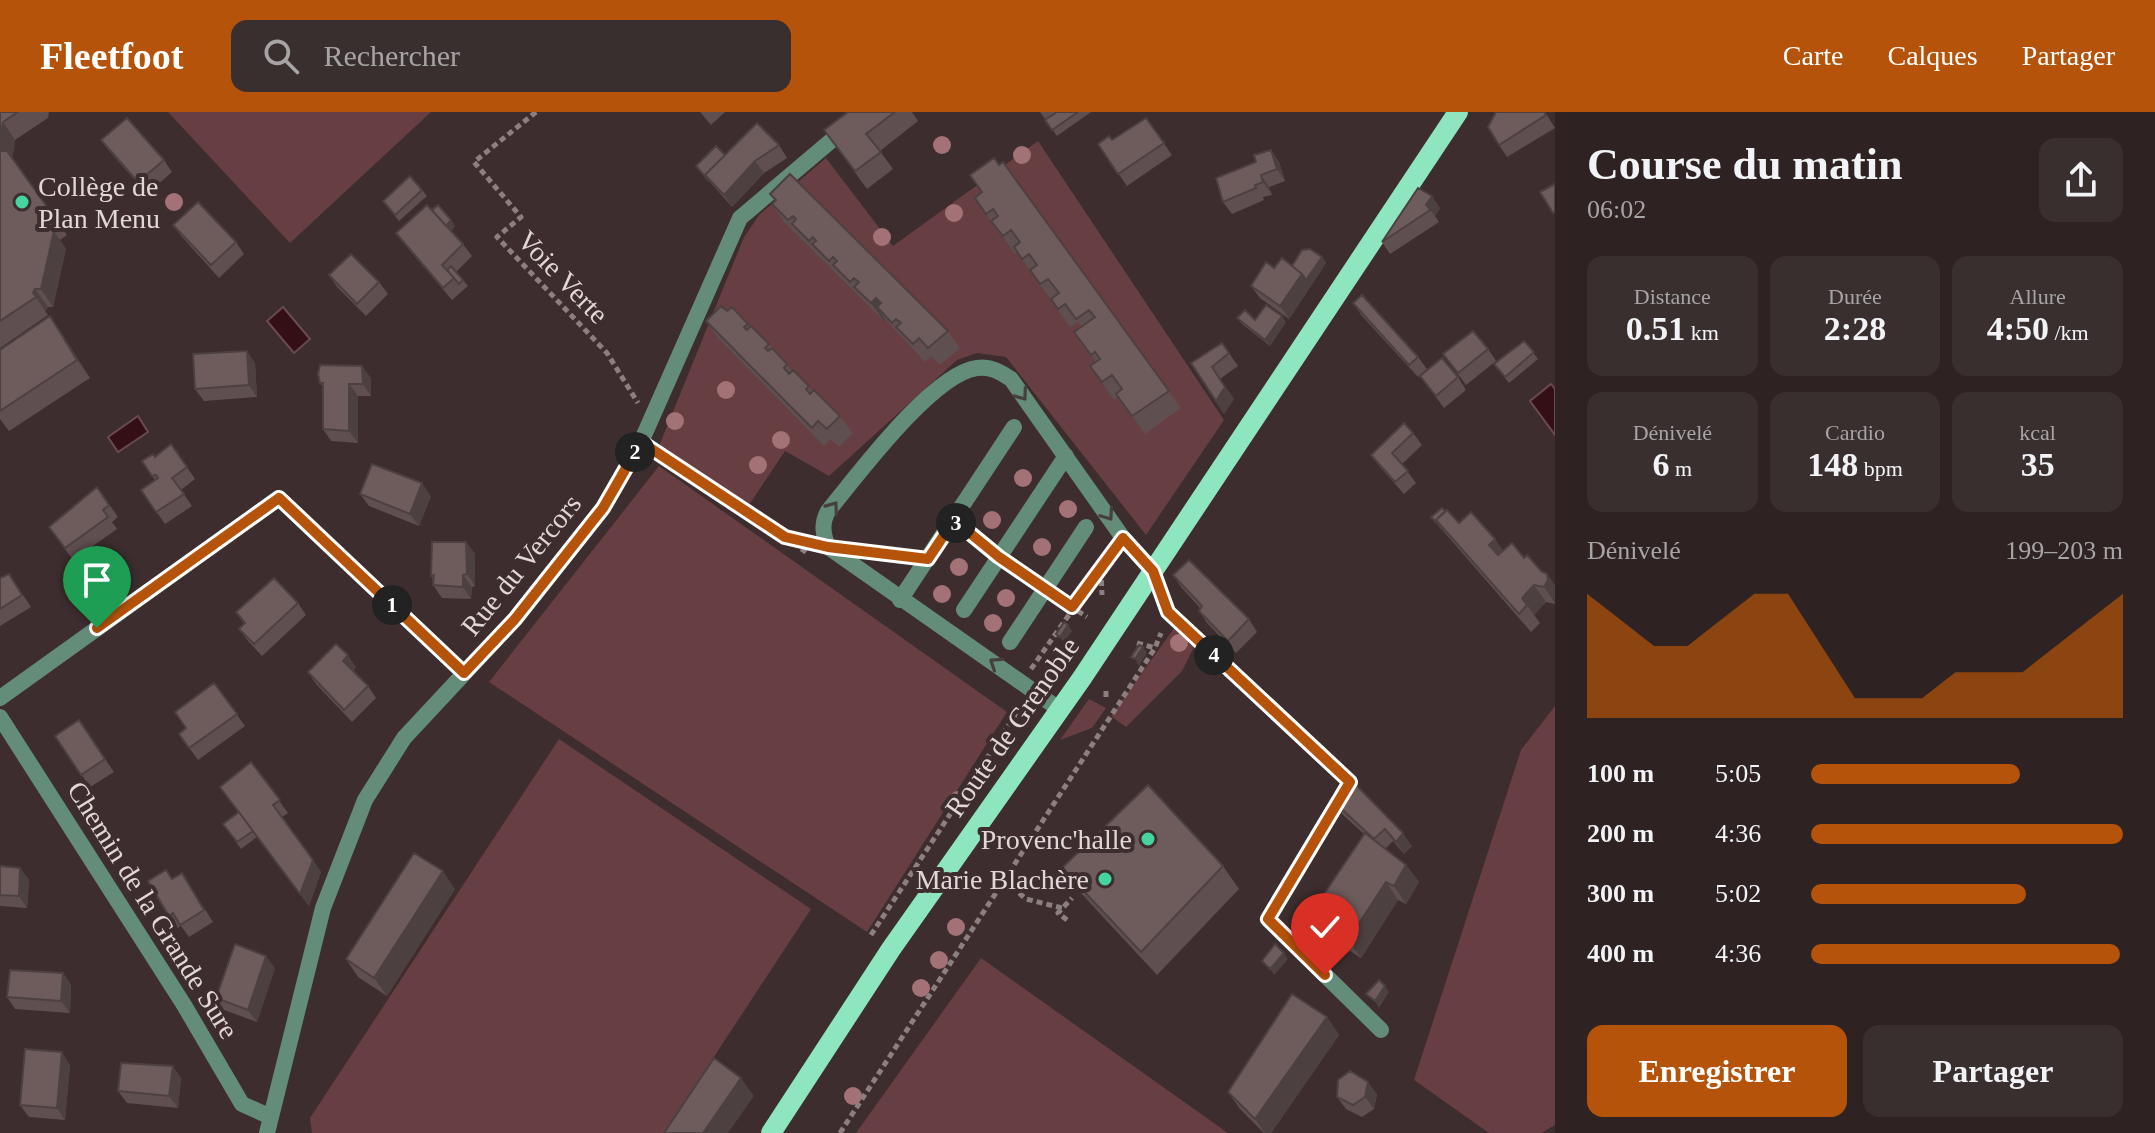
<!DOCTYPE html>
<html lang="fr">
<meta charset="utf-8">
<style>
:root{--surface:#2e2222;--page:#3a2f2f;--text:#f1f3f6;--muted:#a7a4a5;--accent:#b45309}
body{margin:0;font-family:"Times New Roman",serif;background:var(--page);color:var(--text);height:100vh;display:flex;flex-direction:column;font-size:30px;white-space:nowrap}
*{box-sizing:border-box;margin:0}
p{font-size:26px;color:var(--muted)}
.icon{flex:none;width:44px;height:44px;fill:none;stroke:currentColor;stroke-width:2;stroke-linecap:round;stroke-linejoin:round}
.map{position:relative;flex:1;overflow:hidden}
.sheet{display:flex;flex-direction:column;background:var(--surface);width:600px}
.sheet>*{flex:none}
.pin{position:absolute;display:grid;place-items:center;width:68px;height:68px;color:#fff;margin:-82px -34px;border-radius:50% 50% 50% 0;rotate:-45deg;box-shadow:0 0 8px #0007}
.pin .icon{rotate:45deg}
.km{position:absolute;width:40px;height:40px;margin:-20px;border-radius:50%;background:#222;color:#fff;font-size:22px;line-height:40px;text-align:center}
.round{display:grid;place-items:center;flex:none;width:84px;height:84px;border-radius:16px;background:var(--page)}
.overview{display:flex;align-items:center;justify-content:space-between;height:136px;padding:0 32px}
h1{font-size:44px;font-weight:700;line-height:60px}
.metrics{display:grid;grid-template-columns:repeat(3,1fr);gap:12px;height:136px;padding:8px 32px}
.metrics div{display:grid;align-content:center;border-radius:16px;background:var(--page);text-align:center}
.metrics b{font-size:34px;font-weight:700}
.metrics small{font-size:22px;font-weight:400}
.metrics p{font-size:22px}
.chart{height:224px;padding:16px 32px}
.chart p{display:flex;justify-content:space-between}
.chart svg{width:100%;height:144px;margin-top:8px;fill:var(--accent);opacity:.7}
.button{display:flex;gap:16px;margin-top:auto;padding:16px 32px}
.button a{flex:1;height:92px;border-radius:16px;background:var(--accent);color:#fff;font-size:32px;font-weight:700;line-height:92px;text-align:center}
.button a+a{background:var(--page);color:var(--text)}
ul{padding:0 32px;list-style:none;font-size:26px}
li{display:grid;grid-template-columns:128px 96px 1fr;align-items:center;height:60px}
li i{height:20px;border-radius:10px;background:var(--accent)}
header{display:flex;align-items:center;gap:48px;box-sizing:border-box;height:112px;padding:0 40px;background:var(--accent);color:#fff}
header strong{font-size:38px}
nav{display:flex;gap:44px;margin-inline-start:auto;font-size:28px}
.search{width:560px;height:72px;background:var(--page);display:flex;align-items:center;gap:20px;box-sizing:border-box;padding:0 28px;border-radius:16px;color:var(--muted);font-size:30px}
main{display:flex;flex:1;min-height:0}
.map>svg:first-child{display:block}
.green{fill:#673e42}
.water{fill:#340f15;stroke:#684b50;stroke-width:2}
.lines{fill:none;stroke-linecap:round;stroke-linejoin:round}
.path{stroke:#8c7f80;stroke-width:5;stroke-dasharray:6 4;stroke-linecap:butt}
.service{stroke:#638c79;stroke-width:16}
.minor{stroke:#638c79;stroke-width:16}
.primary{stroke:#8ee6bf;stroke-width:20}
.tree{fill:#a37276}
.wall{fill:#5f4f50}
.shaded-wall{fill:#4d4041}
.building{fill:#6e5c5d;stroke:#4d4041;stroke-width:2}
.oneway{stroke:#45403d}
.route-casing{stroke:#fff;stroke-width:16}
.route{stroke:#b45309;stroke-width:10}
.poi-dot{fill:#45d49f;stroke:#3d2d2e;stroke-width:3}
.labels{text-anchor:middle;dominant-baseline:central;stroke-width:8;stroke-linejoin:round;paint-order:stroke}
.poi-label{font-size:28px;fill:#e2d7d8;stroke:#3d2d2e;text-anchor:end}
.street-label{font-size:28px;fill:#e2d7d8;stroke:#3d2d2e}
</style>
<header>
<strong>Fleetfoot</strong>
<div class="search"><svg class="icon" aria-label="search" viewBox="0 0 24 24"><circle cx="10" cy="10" r="6"/><path d="M15 15l6 6"/></svg>Rechercher</div>
<nav><a>Carte</a><a>Calques</a><a>Partager</a></nav>
</header>
<main>
<div class="map">
<svg width="1555" height="1021" viewBox="0 0 1555 1021">
<rect width="100%" height="100%" fill="#3d2d2e"/>
<path class="green" d="M168 0H431L290 131Z
M1038 29 1224 308 1146 423 1006 245 977 241 957 248 829 364 785 339 749 393 659 334 744 125 760 102 826 46 893 134Z
M659 354 1007 600 867 820 489 570Z
M1178 511 1197 529 1182 559 1126 615 1111 604Z
M1089 587 1106 596 1092 616 1060 628Z
M1555 594V1013L1541 1021H1489L1414 968 1521 638Z
M559 627 811 797 664 1021H312L310 1006Z
M981 846 1228 1021H856Z"/>
<path class="water" d="M283 195 310 227 294 241 267 209Z
M1551 272 1555 277V323L1530 289Z
M138 304 148 320 118 340 108 325Z"/>
<g class="lines">
<path class="path" d="M536 0 474 50 521 105 497 125 607 241 638 291
M656 340 785 425 808 431
M785 425 807 441
M870 439 907 443
M1101 458 1102 483
M1061 488 1087 505
M1137 531 1155 536
M1053 549 1067 535
M1031 557 1113 440
M1106 585V575
M1004 768 1026 787 1062 796
M1067 808 1058 801 1072 786
M871 823 1021 594
M840 1021 1155 536 1161 521"/>
<path class="service" d="M954 408 999 445 1046 477
M900 488 1014 315
M964 498 1066 344
M1010 530 1086 415
M1059 597 828 435C823 422 821 412 828 399 857 364 932 262 977 256 991 254 1000 260 1011 267L1123 426 1153 459"/>
<path class="minor" d="M1153 459 1168 500 1350 670 1268 807 1381 918
M0 586 279 386 464 561
M0 605 184 893 242 992 271 1005
M267 1021 323 796 365 688 404 626 515 507 603 396 641 330 740 106 865 0"/>
<path class="primary" d="M771 1021 891 837 1082 566 1458 0"/>
</g>
<g class="tree">
<circle cx="942" cy="33" r="9"/>
<circle cx="1022" cy="43" r="9"/>
<circle cx="174" cy="90" r="9"/>
<circle cx="954" cy="101" r="9"/>
<circle cx="882" cy="125" r="9"/>
<circle cx="726" cy="278" r="9"/>
<circle cx="675" cy="309" r="9"/>
<circle cx="781" cy="328" r="9"/>
<circle cx="758" cy="353" r="9"/>
<circle cx="1023" cy="366" r="9"/>
<circle cx="1068" cy="397" r="9"/>
<circle cx="992" cy="408" r="9"/>
<circle cx="1042" cy="435" r="9"/>
<circle cx="959" cy="455" r="9"/>
<circle cx="942" cy="482" r="9"/>
<circle cx="1006" cy="486" r="9"/>
<circle cx="993" cy="511" r="9"/>
<circle cx="1179" cy="531" r="9"/>
<circle cx="958" cy="688" r="9"/>
<circle cx="956" cy="815" r="9"/>
<circle cx="939" cy="848" r="9"/>
<circle cx="921" cy="876" r="9"/>
<circle cx="853" cy="984" r="9"/>
</g>
<path class="wall" d="M0 0H49L48 6 15 28 12 47 67 123 60 128 66 137 53 195H48L45 199 48 203 0 236Z
M700 0H725L711 13Z
M848 0H912L918 9 880 39 893 57 867 77 824 18Z
M1040 0H1091L1057 24Z
M1496 0H1545L1555 16 1507 45 1499 33Z
M1146 6 1172 43 1127 74 1098 32 1112 28Z
M101 28 164 48 172 60 147 82 110 40Z
M779 33 787 46 764 61 732 95 696 54 725 43Z
M1271 38 1279 50 1285 69 1269 75 1272 83 1263 85 1264 88 1232 102 1223 90 1244 55 1256 50Z
M1003 50 1181 296 1145 322 1118 285 1114 288 1090 254 1096 250 1074 220 1081 215 1078 210 1070 215 1017 140 1015 142 975 86 982 80 999 53Z
M1418 76 1440 96 1435 104 1439 110 1390 142 1382 130Z
M422 78 427 84 399 109 383 89Z
M770 82 948 219 960 236 940 253 931 244 925 250 885 207 884 209 784 110 772 92 775 89Z
M432 98 455 114 451 119 463 132 472 144 456 160 468 174 452 188 405 133 396 121Z
M173 113 236 130 244 142 219 166 182 125Z
M1322 145 1326 151 1289 207 1260 186 1251 174 1274 156 1292 154Z
M329 163 379 170 388 182 366 204 337 175Z
M1353 191 1418 245 1427 257 1418 265 1362 204Z
M727 199 748 212 769 232 792 259 840 304 853 321 839 335 831 327 824 334 718 226 706 209Z
M1237 206 1255 208 1286 210 1270 234 1242 212Z
M62 222 90 266 9 319 0 307V238Z
M1524 229 1538 247 1509 271 1494 252Z
M1222 231 1238 254 1220 267 1234 287 1224 302 1191 251Z
M1488 237 1496 249 1466 273 1443 242Z
M255 251 257 285 204 289 195 277Z
M1420 264 1458 265 1466 278 1444 296Z
M371 266V284H358V331L331 329 323 317V275L320 271Z
M1413 321 1422 333 1402 352 1416 371 1404 382 1380 355 1371 343Z
M171 332 195 367 181 378 192 394 165 412 141 378 155 368 142 349 155 344Z
M97 375 118 405 112 410 117 417 73 448 49 415Z
M360 382 431 384 419 414 369 394Z
M1431 405 1459 411 1495 427 1503 439 1524 446 1541 459 1555 473V492L1546 490 1534 503 1540 511 1531 520Z
M466 430 475 442V474L472 475 471 487 442 486 433 473V468L431 464Z
M9 462 31 495 0 514V464L1 467Z
M1173 463 1249 507 1257 520 1236 541 1207 511 1199 499 1200 496 1181 475Z
M298 491 306 503 262 544 248 529 239 517 244 512 236 500Z
M356 555 353 559 368 574 376 586 352 610 316 572 308 560Z
M214 571 245 614 198 648 179 622 186 616Z
M79 608 114 660 90 675 55 624Z
M251 650 288 701 282 705 321 760 309 794 257 725 241 737 223 712 239 701Z
M1355 672 1412 734 1404 742 1393 729 1385 737 1406 753 1419 770 1406 792 1398 788 1361 846 1322 821 1310 803 1364 722 1343 703 1335 691Z
M0 754 20 756 29 768 27 796 0 794Z
M1223 754 1239 777 1157 863 1079 779 1062 756Z
M182 761 213 810 189 825 181 814 177 816 169 804 172 767Z
M455 777 387 884 358 865 346 847Z
M275 856 257 910 224 898 216 886Z
M63 861 71 873 70 901 15 897 7 885Z
M1327 905 1339 923 1271 1021H1264L1240 997 1228 980Z
M70 953 65 1008 29 1005 20 993Z
M181 966 178 996 127 991 118 979Z
M1377 982 1374 997 1362 1005 1346 997 1337 985Z"/>
<path class="shaded-wall" d="M3 10 15 28 11 56 0 41V27Z
M1271 38 1279 50 1285 69 1277 57Z
M755 49 764 61 732 95 724 83Z
M1261 63 1269 75 1272 83 1263 70Z
M1432 84 1440 96 1435 104 1426 93Z
M451 108 455 114 450 121 445 114Z
M54 119 66 137 53 195 41 177Z
M1322 145 1326 151 1289 207 1280 194 1302 162Z
M35 177 48 195 45 199 33 181Z
M876 186 888 204 877 195 885 207 884 209 871 191Z
M50 204 62 222 90 266 77 248Z
M1282 204 1286 210 1270 234 1265 228Z
M247 239 255 251 257 285 249 273Z
M362 254 371 266V284L363 272Z
M1220 267 1234 287 1224 302 1216 289Z
M349 272 358 284V331L349 319Z
M422 371 431 384 419 414 410 402Z
M1495 427 1507 445 1502 451 1489 433Z
M466 430 475 442V474L467 462Z
M1547 462 1555 473V491L1544 475Z
M463 463 472 475 471 487 463 475Z
M1534 473 1546 490 1534 503 1522 486Z
M1068 513 1072 519 1064 531 1060 525Z
M1143 535 1147 541 1139 554 1135 547Z
M348 543 356 555 351 561 343 549Z
M1403 721 1412 734 1404 742 1396 730Z
M313 748 321 760 309 794 300 782Z
M1406 753 1419 770 1406 792 1394 774Z
M20 756 29 768 27 796 19 784Z
M443 759 455 777 387 884 374 866Z
M1386 770 1398 788 1361 846 1348 828Z
M1284 841 1288 847 1274 863 1270 857Z
M266 844 275 856 257 910 248 898Z
M63 861 71 873 70 901 61 889Z
M1385 874 1389 880 1379 896 1375 889Z
M1327 905 1339 923 1271 1021H1265L1255 1007Z
M62 940 70 953 65 1008 57 996Z
M173 954 181 966 178 996 169 984Z
M741 966 754 984 728 1021H703Z
M1368 970 1377 982 1374 997 1365 985Z"/>
<path class="building" d="M0 0H18L3 10 0 27Z
M848 0H895L866 22 881 40 855 59 824 18Z
M1057 0H1078L1052 18 1045 8Z
M1496 0H1544L1546 3 1499 33 1488 15Z
M127 6 164 48 138 70 101 28Z
M1146 6 1164 31 1118 62 1098 32 1109 24 1112 28Z
M757 11 779 33 755 49 724 83 705 63Z
M716 34 725 43 705 63 709 69 696 54Z
M1271 38 1277 57 1261 63 1263 70 1255 73 1256 76 1223 90 1216 66 1256 50 1254 43Z
M0 39H7L55 106 48 111 54 119 41 177H35L33 181 36 185 0 209Z
M994 46 999 53 1003 50 1169 279 1132 304 1116 282 1122 277 1112 263 1102 270 1090 254 1100 247 1095 240 1091 243 1074 220 1095 205 1089 198 1076 207 1065 192 1058 197 1051 187 1059 181 1048 167 1040 172 1030 158 1037 153 1029 142 1022 147 1014 135 1020 130 1011 118 1003 124 991 109 998 104 993 97 986 102 975 86 982 80 970 63Z
M790 62 948 219 928 236 919 226 913 232 896 215 901 211 896 207 892 211 877 195 881 191 876 186 871 191 854 175 859 170 854 166 850 170 833 153 837 149 833 145 829 149 812 132 816 129 813 125 809 129 792 112 796 107 793 104 788 108 772 92 776 88 770 82Z
M410 64 422 78 395 103 383 89Z
M1555 72V100L1553 101 1540 80Z
M1418 76 1432 84 1426 93 1430 98 1382 130Z
M198 90 236 130 211 153 173 113Z
M427 93 463 132 442 153 454 166 443 176 396 121Z
M438 93 451 108 446 114 432 98Z
M1310 137 1322 145 1306 168 1302 162 1292 154 1302 138Z
M351 142 379 170 357 192 329 163Z
M1282 146 1302 162 1280 194 1251 174 1266 150 1274 156Z
M451 154 463 168 459 172 447 158Z
M1362 183 1418 245 1409 253 1353 191Z
M1266 193 1282 204 1265 228 1237 206 1245 198 1255 208Z
M721 194 727 199 732 195 748 212 744 215 747 218 751 214 769 232 765 236 768 239 772 236 787 252 784 256 789 262 793 258 809 274 806 277 810 282 814 278 840 304 827 317 818 309 812 316 706 209Z
M50 204 77 248 0 299V238Z
M1473 219 1488 237 1458 261 1443 242Z
M1524 229 1534 240 1505 265 1494 252Z
M1222 231 1229 241 1212 255 1225 275 1216 289 1191 251Z
M247 239 249 273 195 277 193 242Z
M1442 246 1458 265 1436 284 1420 264Z
M320 253 362 254 363 272H349V319L323 317V271H320L318 262Z
M1404 311 1413 321 1392 341 1408 359 1395 370 1371 343Z
M171 332 187 355 172 366 184 382 156 400 141 378 158 366 156 363 152 364 142 349 153 342 155 345Z
M372 352 422 371 410 402 360 382Z
M97 375 109 393 103 398 108 405 65 436 49 415Z
M1442 396 1445 399 1436 408 1444 419 1431 405Z
M1447 398 1459 411 1471 400 1495 427 1489 433 1498 443 1512 431 1524 446 1527 443 1541 459 1547 462 1548 468 1544 475 1534 473 1522 486 1527 493 1519 502 1436 408Z
M432 430H466L467 462 463 463V475L433 473 434 463 431 464Z
M1189 448 1249 507 1228 529 1199 499 1202 494 1173 463Z
M9 462 22 483 0 497V466Z
M274 466 298 491 254 532 239 517 245 511 236 500Z
M1064 510 1068 513 1060 525 1056 522Z
M336 532 348 543 343 549 368 574 344 598 308 560Z
M1139 533 1143 535 1135 547 1131 545Z
M214 571 237 602 189 636 179 622 186 616 175 600Z
M79 608 105 647 81 663 55 624Z
M251 650 280 688 273 693 313 748 300 782 220 675Z
M1355 672 1403 721 1396 730 1385 717 1374 727 1335 691Z
M1148 673 1223 754 1141 840 1062 756Z
M239 700 253 719 237 730 223 712Z
M1365 721 1406 753 1394 774 1386 770 1348 828 1310 803Z
M414 741 443 759 374 866 346 847Z
M0 754 20 756 19 784 0 783Z
M166 758 172 767 182 761 204 798 180 813 173 801 169 804 148 769Z
M235 832 266 844 248 898 216 886Z
M1275 832 1284 841 1270 857 1262 849Z
M10 858 63 861 61 889 7 885Z
M1379 868 1385 874 1375 889 1366 882Z
M1292 882 1327 905 1255 1007 1228 980Z
M25 937 62 940 57 996 20 993Z
M714 946 741 966 703 1021H664Z
M121 951 173 954 169 984 118 979Z
M1350 959 1368 970 1365 985 1353 993 1337 985 1338 968Z"/>
<defs><path id="oneway-chevron" d="M-2-3.5L2.5 0L-2 3.5" fill="none" stroke-width="1.6" stroke-linecap="round" stroke-linejoin="round" transform="scale(2)"/></defs>
<g class="oneway">
<use href="#oneway-chevron" transform="translate(1022 283) rotate(54)"/>
<use href="#oneway-chevron" transform="translate(833 395) rotate(-54)"/>
<use href="#oneway-chevron" transform="translate(1108 403) rotate(55)"/>
<use href="#oneway-chevron" transform="translate(995 551) rotate(-146)"/>
</g>
<g class="lines">
<defs>
<path id="route" d="M97 516 279 386 464 561 515 507 603 396 641 330 785 425 828 435 928 447 954 408 999 445 1072 495 1123 426 1153 459 1168 500 1350 670 1268 807 1325 863"/>
</defs>
<use href="#route" class="route-casing"/>
<use href="#route" class="route"/>
</g>
<g class="poi-dot">
<circle cx="22" cy="90" r="8"/>
<circle cx="1148" cy="727" r="8"/>
<circle cx="1105" cy="767" r="8"/>
</g>
<g class="labels">
<g class="poi-label">
<text x="38" y="74" text-anchor="start">Collège de<tspan x="38" dy="32">Plan Menu</tspan></text>
<text x="1132" y="727">Provenc'halle</text>
<text x="1089" y="767">Marie Blachère</text>
</g>
<g class="street-label">
<text transform="translate(563 165) rotate(46)">Voie Verte</text>
<text transform="translate(521 453) rotate(-51)">Rue du Vercors</text>
<text transform="translate(1012 615) rotate(-55)">Route de Grenoble</text>
<text transform="translate(153 798) rotate(58)">Chemin de la Grande Sure</text>
</g>
</g>
</svg>
<div class="pin" style="left:97px;top:516px;background:#1e9e55"><svg class="icon" aria-label="arrive" viewBox="0 0 24 24"><path d="M6 21V4h12l-3 4 3 4H6"/></svg></div>
<div class="pin" style="left:1325px;top:863px;background:#d93025"><svg class="icon" aria-label="check" viewBox="0 0 24 24"><path d="M5 12l5 5 9-10"/></svg></div>
<b class="km" style="left:392px;top:493px">1</b>
<b class="km" style="left:635px;top:340px">2</b>
<b class="km" style="left:956px;top:411px">3</b>
<b class="km" style="left:1214px;top:543px">4</b>
</div>
<section class="sheet">
<div class="overview"><div><h1>Course du matin</h1><p>06:02</p></div><a class="round"><svg class="icon" aria-label="share" viewBox="0 0 24 24"><path d="M12 15V3M7 8l5-5 5 5M5 13v7h14v-7"/></svg></a></div>
<div class="metrics">
<div><p>Distance</p><b>0.51<small> km</small></b></div>
<div><p>Durée</p><b>2:28</b></div>
<div><p>Allure</p><b>4:50<small> /km</small></b></div>
</div>
<div class="metrics">
<div><p>Dénivelé</p><b>6<small> m</small></b></div>
<div><p>Cardio</p><b>148<small> bpm</small></b></div>
<div><p>kcal</p><b>35</b></div>
</div>
<div class="chart"><p><span>Dénivelé</span>199–203 m</p>
<svg viewBox="0 0 160 44" preserveAspectRatio="none"><path d="M0 44V6L10 14L20 22L30 22L40 14L50 6L60 6L70 22L80 38L90 38L100 38L110 30L120 30L130 30L140 22L150 14L160 6V44z"/></svg>
</div>
<ul>
<li><b>100 m</b>5:05<i style="width:67%"></i></li>
<li><b>200 m</b>4:36<i style="width:100%"></i></li>
<li><b>300 m</b>5:02<i style="width:69%"></i></li>
<li><b>400 m</b>4:36<i style="width:99%"></i></li>
</ul>
<div class="button"><a>Enregistrer</a><a>Partager</a></div>
</section>
</main>
